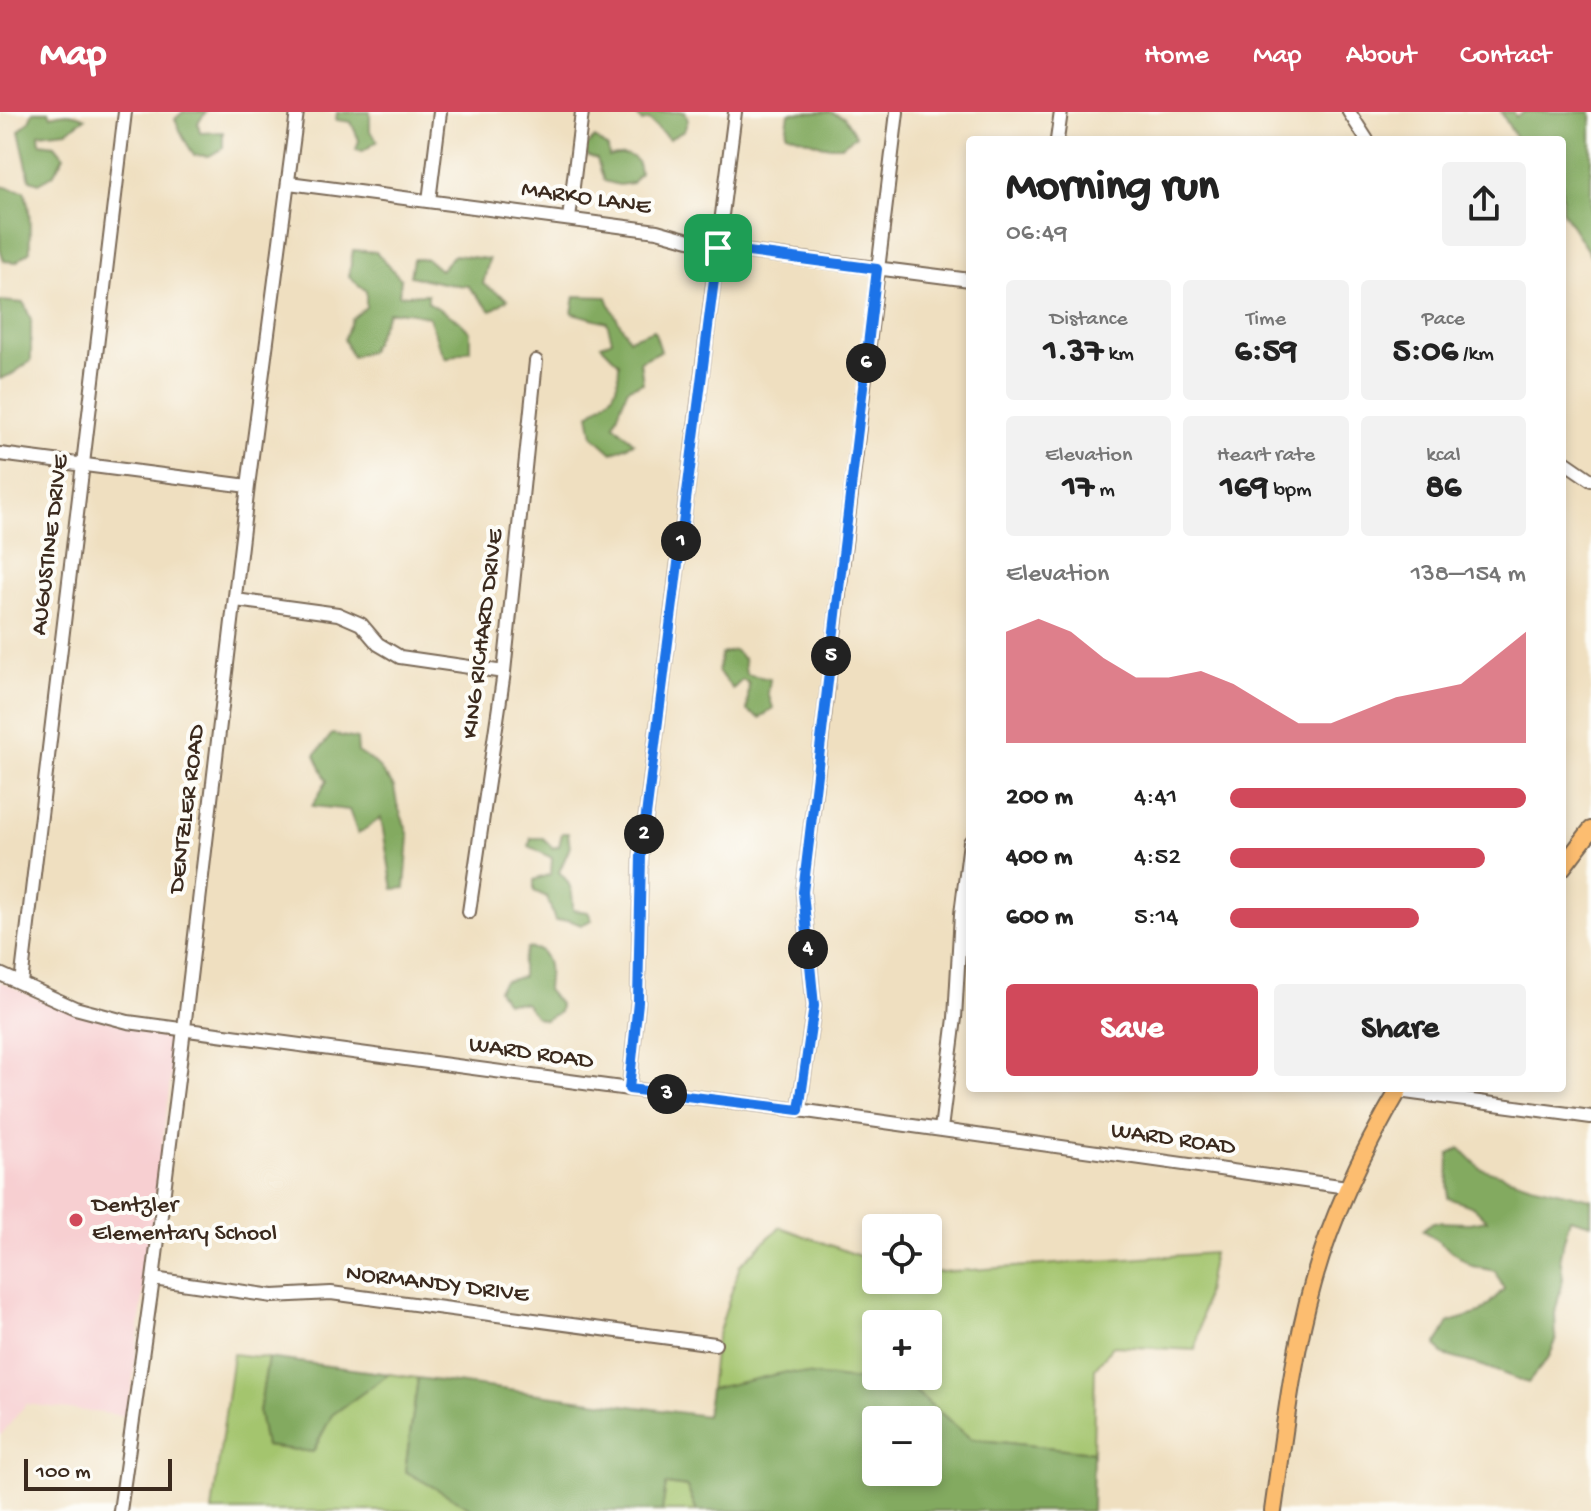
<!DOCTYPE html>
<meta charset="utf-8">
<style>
:root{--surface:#fff;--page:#f2f2f2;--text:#222;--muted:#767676;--accent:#d1495b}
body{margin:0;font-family:"Gochi Hand",sans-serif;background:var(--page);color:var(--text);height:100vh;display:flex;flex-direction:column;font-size:30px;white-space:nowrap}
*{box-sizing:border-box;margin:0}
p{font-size:26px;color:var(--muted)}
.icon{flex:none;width:44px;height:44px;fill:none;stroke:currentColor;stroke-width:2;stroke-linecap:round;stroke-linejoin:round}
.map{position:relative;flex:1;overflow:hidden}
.details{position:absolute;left:966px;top:24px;width:600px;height:956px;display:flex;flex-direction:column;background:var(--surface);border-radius:8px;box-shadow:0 4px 12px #0003}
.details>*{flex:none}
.fabs{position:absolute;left:862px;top:1102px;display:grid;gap:16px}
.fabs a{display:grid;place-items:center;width:80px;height:80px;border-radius:8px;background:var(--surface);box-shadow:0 4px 12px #0003;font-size:40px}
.scale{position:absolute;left:24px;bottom:20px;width:148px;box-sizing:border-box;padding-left:8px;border:4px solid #3b2a1e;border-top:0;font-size:22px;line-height:28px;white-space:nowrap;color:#3b2a1e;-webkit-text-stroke:6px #fdfcf7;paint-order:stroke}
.pin{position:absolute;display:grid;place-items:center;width:68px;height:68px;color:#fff;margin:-34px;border-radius:16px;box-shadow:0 4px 12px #0006}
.km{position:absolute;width:40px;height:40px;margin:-20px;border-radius:50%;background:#222;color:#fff;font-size:22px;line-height:40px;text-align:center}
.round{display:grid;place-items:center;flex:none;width:84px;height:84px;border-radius:8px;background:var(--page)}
.summary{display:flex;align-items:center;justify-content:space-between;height:136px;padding:0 40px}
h1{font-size:44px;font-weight:700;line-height:60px}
.metrics{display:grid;grid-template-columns:repeat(3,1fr);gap:12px;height:136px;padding:8px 40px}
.metrics div{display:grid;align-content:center;border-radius:8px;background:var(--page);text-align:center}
.metrics b{font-size:34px;font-weight:700}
.metrics small{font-size:22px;font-weight:400}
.metrics p{font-size:22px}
.chart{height:224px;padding:16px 40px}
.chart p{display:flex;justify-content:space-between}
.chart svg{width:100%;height:144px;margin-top:8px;fill:var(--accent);opacity:.7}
.action{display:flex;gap:16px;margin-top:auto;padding:16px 40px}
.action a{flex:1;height:92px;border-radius:8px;background:var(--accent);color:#fff;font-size:32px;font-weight:700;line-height:92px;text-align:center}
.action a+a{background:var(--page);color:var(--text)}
ul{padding:0 40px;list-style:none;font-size:26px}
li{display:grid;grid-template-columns:128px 96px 1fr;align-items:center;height:60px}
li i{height:20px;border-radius:10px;background:var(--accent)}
header{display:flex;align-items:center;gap:48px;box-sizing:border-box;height:112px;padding:0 40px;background:var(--accent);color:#fff}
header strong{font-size:38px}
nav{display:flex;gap:44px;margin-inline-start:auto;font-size:28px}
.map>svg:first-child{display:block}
.built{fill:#f7cfd1}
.green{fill:#a4c56e;stroke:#707846;stroke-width:2;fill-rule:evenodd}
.forest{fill:#83aa61;stroke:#5f6a40;stroke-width:2;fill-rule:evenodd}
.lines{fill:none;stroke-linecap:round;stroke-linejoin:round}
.minor-casing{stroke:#7a6957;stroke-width:16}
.major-casing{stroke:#7a6957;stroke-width:20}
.minor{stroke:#fff;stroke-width:12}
.major{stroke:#fcbd6f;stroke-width:16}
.route-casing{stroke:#fff;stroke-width:16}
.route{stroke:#1a73e8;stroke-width:10}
.poi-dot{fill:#d1495b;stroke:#fdfcf7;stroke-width:3}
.labels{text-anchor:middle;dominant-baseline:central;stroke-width:8;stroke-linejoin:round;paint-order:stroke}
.street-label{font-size:24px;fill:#3b2a1e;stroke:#fdfcf7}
.poi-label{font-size:24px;fill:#3b2a1e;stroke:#fdfcf7;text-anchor:start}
</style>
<header>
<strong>Map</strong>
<nav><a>Home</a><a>Map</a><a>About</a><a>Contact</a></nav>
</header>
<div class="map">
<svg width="1591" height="1399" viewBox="0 0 1591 1399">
<rect width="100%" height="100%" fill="#fdfcf7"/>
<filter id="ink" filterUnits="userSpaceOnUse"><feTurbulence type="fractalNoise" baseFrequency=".0125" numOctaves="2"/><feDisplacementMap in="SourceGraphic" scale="16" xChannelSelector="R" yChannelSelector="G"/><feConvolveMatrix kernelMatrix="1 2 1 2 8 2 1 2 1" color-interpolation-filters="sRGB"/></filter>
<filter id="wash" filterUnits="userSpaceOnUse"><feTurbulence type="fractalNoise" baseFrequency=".006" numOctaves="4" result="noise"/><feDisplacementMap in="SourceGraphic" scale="32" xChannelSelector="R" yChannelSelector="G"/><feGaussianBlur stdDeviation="1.8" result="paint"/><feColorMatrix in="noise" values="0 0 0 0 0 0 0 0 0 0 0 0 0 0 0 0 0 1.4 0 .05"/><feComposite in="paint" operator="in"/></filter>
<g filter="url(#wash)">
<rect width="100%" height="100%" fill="#efdfc0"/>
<path class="built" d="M0 869 38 887 100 906 176 924 128 1304 26 1292 0 1324Z"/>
<path class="green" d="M780 1115 876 1150V1168H928V1161L1213 1141 1196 1238 1113 1234 1095 1256 1093 1340 971 1327 909 1274 710 1277 715 1232 740 1153ZM876 1212H928V1264H876Z
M233 1242 268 1246 259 1300 265 1334 313 1340 331 1303 389 1262 418 1266 405 1359 476 1399H212Z
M666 1372 687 1375 697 1399H662Z"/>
<path class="forest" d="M33 0H49L51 4C63 0 74 0 85 6L67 19 39 22 40 31 55 33 64 44 53 63 39 71 30 68 19 19 29 9Z
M183 0H206L198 11 200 21 223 20V36L209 44 194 43 183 25 175 7Z
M337 0H370V19L378 29 363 39 356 38 359 28 351 10 336 8Z
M635 0H685L688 8 684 19 669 27 649 8 642 10Z
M830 0 844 5 856 24 841 34H824L786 21 789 1Z
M1501 0H1514L1516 5 1525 0H1591V144L1562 99V28H1517Z
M595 26 608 36 609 45C617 42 632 41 637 49 638 50 640 60 640 61L632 71 619 73 604 69 597 47 588 44 584 36Z
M0 74 24 79C32 98 29 118 30 139L16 150 4 149 0 136Z
M353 138 376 140 401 167 399 183 428 182V190L459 209 470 220V238L446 247 438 231 429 205 408 200H388L370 239 352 245 344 227 352 207 366 195V179L349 165Z
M454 143 489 147 483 172 508 187 491 199 468 174 447 172 410 164 413 147H427L440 158Z
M575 184 607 185C612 201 621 212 629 227L654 218 661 239 640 249 643 271 628 276 614 312 634 331 612 341 593 324 589 302C613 285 619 281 619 251L601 233 612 228 607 210 572 201Z
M0 189 24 191 31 208V249L12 262 0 267Z
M734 538 744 547 746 562 770 567 768 581 773 596 760 606 747 599 749 571 742 568 733 577 718 560 721 542Z
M332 622 357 627 358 640 376 652 394 675 397 692 409 724 405 776 393 777 381 706 358 722 349 698 312 694 327 669 315 643Z
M562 721H568L570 735 559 760C572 772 573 781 573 798L588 800 592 808 581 813 569 808 555 809 547 785 534 779V768L551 762 552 746 529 734 531 726H543L553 736 559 734Z
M527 836 540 838C552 852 548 861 547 878L560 893 559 900 545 908 536 905 525 891 506 890 498 878 504 869 522 865V851Z
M1460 1036 1480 1056 1531 1073 1591 1087V1112L1570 1106 1560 1143 1563 1167 1555 1201 1556 1229 1549 1245 1528 1271 1483 1254 1443 1243 1436 1233 1449 1210 1480 1201 1504 1177 1495 1159 1472 1154 1423 1118 1433 1110 1469 1111 1487 1108 1474 1095 1448 1086 1449 1042Z
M268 1246 389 1262 332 1303 313 1340 265 1334 259 1300Z
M787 1260 909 1274 971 1327 1093 1340 1092 1399H697L687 1375 666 1372 662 1399H476L405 1359 418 1266 706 1304 710 1277ZM876 1308H928V1360H876Z"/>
</g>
<g filter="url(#ink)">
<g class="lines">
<defs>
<path id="minor" d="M1349 0 1367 28
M1057 28 1061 0
M289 71 657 119 718 136 970 168
M429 89 440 0
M569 107 582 0
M0 342 248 374
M1562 348 1591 368
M236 488 338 502 361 512 378 532 400 545 504 560
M469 800 504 560 536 249
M0 862 75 896 128 910 629 977 799 998 1347 1075
M21 871 125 0
M629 977 638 890 641 743 735 0
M1398 979 1591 1005
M799 998 814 894 803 780 897 0
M941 1017 955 906 961 802 970 730
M153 1167 273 1184 331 1181 715 1232
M120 1399 153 1167 179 959 248 374 297 0"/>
<path id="major" d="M1562 756 1591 718
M1273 1399C1284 1323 1292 1245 1313 1171 1332 1102 1364 1037 1400 976"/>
</defs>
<use href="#minor" class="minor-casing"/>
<use href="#major" class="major-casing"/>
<use href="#minor" class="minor"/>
<use href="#major" class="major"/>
</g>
</g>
<g class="lines" filter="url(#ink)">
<defs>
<path id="route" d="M718 136 877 157 803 780 814 894 799 998 629 977 638 890 641 743Z"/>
</defs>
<use href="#route" class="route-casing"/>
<use href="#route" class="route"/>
</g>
<circle class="poi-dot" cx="76" cy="1108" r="8"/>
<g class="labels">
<g class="street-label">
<text transform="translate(586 87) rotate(8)">MARKO LANE</text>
<text transform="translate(51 433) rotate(-83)">AUGUSTINE DRIVE</text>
<text transform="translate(484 522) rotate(-83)">KING RICHARD DRIVE</text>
<text transform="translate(188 697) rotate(-83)">DENTZLER ROAD</text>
<text transform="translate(531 942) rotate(8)">WARD ROAD</text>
<text transform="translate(1173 1028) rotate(8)">WARD ROAD</text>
<text transform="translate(437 1173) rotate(7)">NORMANDY DRIVE</text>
</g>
<g class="poi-label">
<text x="92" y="1094">Dentzler<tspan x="92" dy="28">Elementary School</tspan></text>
</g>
</g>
</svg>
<div class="fabs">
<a><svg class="icon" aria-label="locate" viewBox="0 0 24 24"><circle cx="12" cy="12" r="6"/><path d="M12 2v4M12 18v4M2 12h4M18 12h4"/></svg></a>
<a>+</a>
<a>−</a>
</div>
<div class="scale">100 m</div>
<div class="pin" style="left:718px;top:136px;background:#1e9e55"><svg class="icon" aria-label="arrive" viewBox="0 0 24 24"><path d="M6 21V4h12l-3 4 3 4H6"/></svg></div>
<b class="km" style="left:681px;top:429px">1</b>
<b class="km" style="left:644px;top:722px">2</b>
<b class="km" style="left:667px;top:982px">3</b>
<b class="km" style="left:808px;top:837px">4</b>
<b class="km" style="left:831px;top:544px">5</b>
<b class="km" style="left:866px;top:251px">6</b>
<section class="details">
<div class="summary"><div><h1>Morning run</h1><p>06:49</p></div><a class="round"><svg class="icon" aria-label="share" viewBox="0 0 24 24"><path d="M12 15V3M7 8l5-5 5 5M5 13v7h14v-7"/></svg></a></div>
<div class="metrics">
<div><p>Distance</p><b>1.37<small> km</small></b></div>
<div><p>Time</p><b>6:59</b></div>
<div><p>Pace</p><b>5:06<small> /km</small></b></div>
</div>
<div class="metrics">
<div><p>Elevation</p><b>17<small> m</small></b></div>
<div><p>Heart rate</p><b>169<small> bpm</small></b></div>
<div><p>kcal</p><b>86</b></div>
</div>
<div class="chart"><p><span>Elevation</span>138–154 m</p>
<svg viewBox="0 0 160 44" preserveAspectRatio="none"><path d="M0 44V10L10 6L20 10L30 18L40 24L50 24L60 22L70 26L80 32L90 38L100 38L110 34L120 30L130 28L140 26L150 18L160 10V44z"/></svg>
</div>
<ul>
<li><b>200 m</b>4:41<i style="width:100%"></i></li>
<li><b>400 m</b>4:52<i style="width:86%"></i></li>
<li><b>600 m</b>5:14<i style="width:64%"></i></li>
</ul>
<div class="action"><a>Save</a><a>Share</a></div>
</section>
</div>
